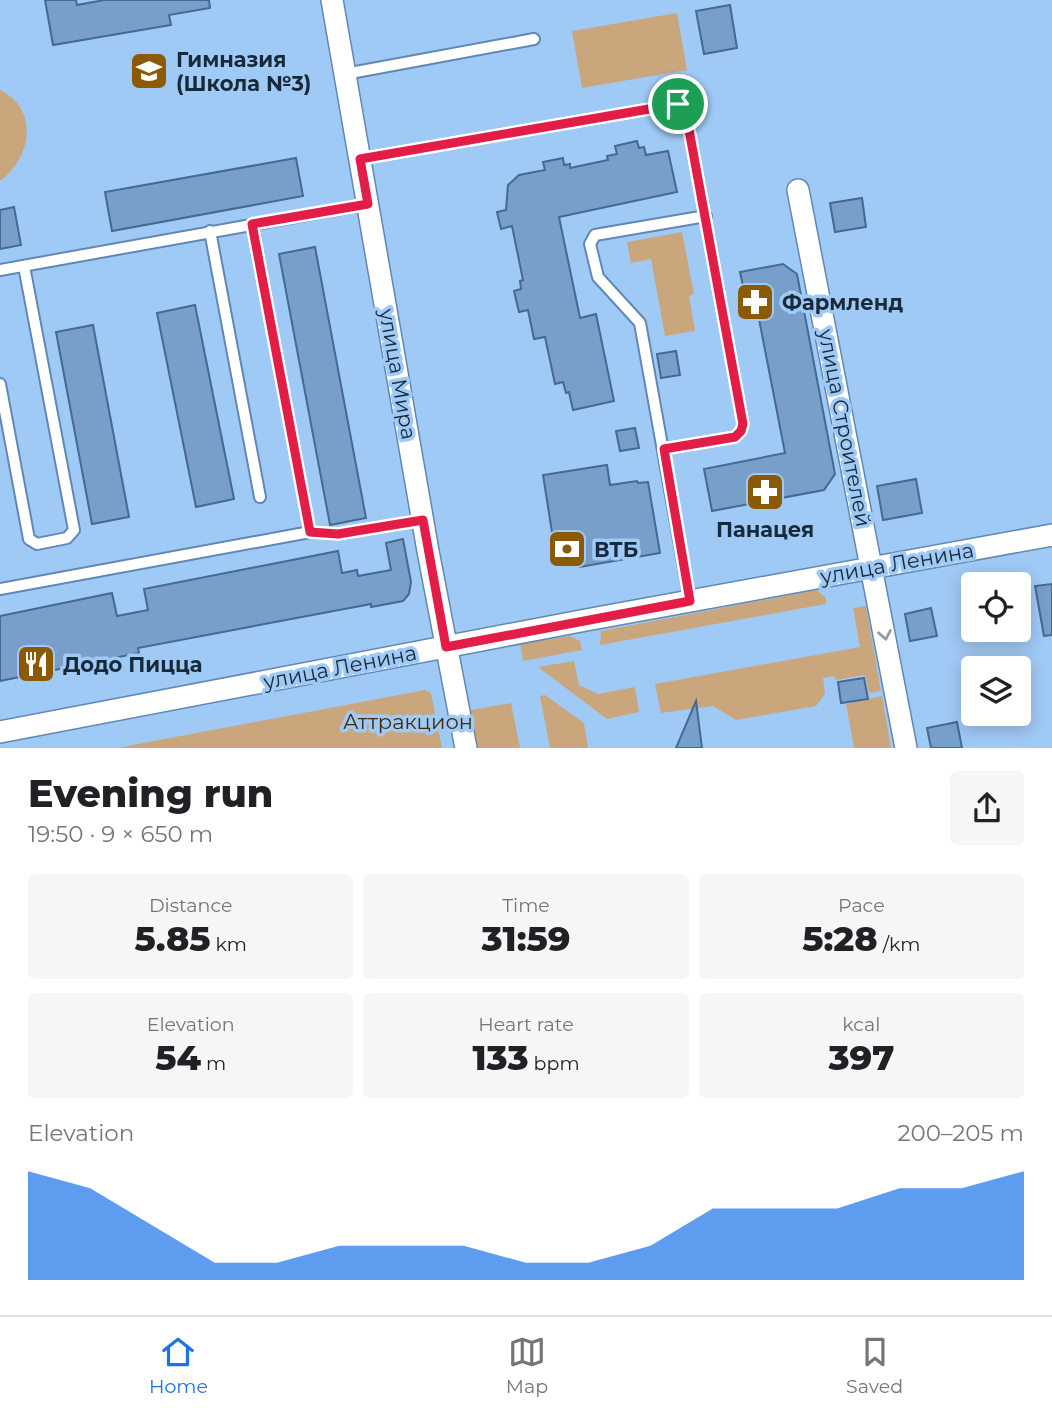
<!DOCTYPE html>
<meta charset="utf-8">
<style>
:root{--surface:#fff;--page:#f6f6f6;--text:#202124;--muted:#757577;--line:#e0e0e0;--accent:#1a73e8}
body{margin:0;font-family:Montserrat,sans-serif;background:var(--page);color:var(--text);height:100vh;display:flex;flex-direction:column;font-size:26px;white-space:nowrap}
*{box-sizing:border-box;margin:0}
p{font-size:23px;color:var(--muted)}
.icon{flex:none;width:38px;height:38px;fill:none;stroke:currentColor;stroke-width:2;stroke-linecap:round;stroke-linejoin:round}
.map{position:relative;height:748px;overflow:hidden}
.side{display:flex;flex-direction:column;background:var(--surface);flex:1}
.side>*{flex:none}
.tools{position:absolute;left:961px;top:572px;display:grid;gap:14px}
.tools a{display:grid;place-items:center;width:70px;height:70px;border-radius:7px;background:var(--surface);box-shadow:0 4px 18px #0003;font-size:35px}
.pin{position:absolute;display:grid;place-items:center;width:60px;height:60px;color:#fff;margin:-30px;border:4px solid #fff;border-radius:50%;box-shadow:0 2px 7px #0007}
.round{display:grid;place-items:center;flex:none;width:74px;height:74px;border-radius:7px;background:var(--page)}
.summary{display:flex;align-items:center;justify-content:space-between;height:119px;padding:0 28px}
h1{font-size:38px;font-weight:800;line-height:52px}
.metrics{display:grid;grid-template-columns:repeat(3,1fr);gap:10px;height:119px;padding:7px 28px}
.metrics div{display:grid;align-content:center;border-radius:7px;background:var(--page);text-align:center}
.metrics b{font-size:35px;font-weight:800}
.metrics small{font-size:19px;font-weight:400}
.metrics p{font-size:19px}
.chart{height:196px;padding:14px 28px}
.chart p{display:flex;justify-content:space-between}
.chart svg{width:100%;height:126px;margin-top:7px;fill:var(--accent);opacity:.7}
.menu{display:flex;justify-content:space-around;align-items:center;height:98px;border-top:2px solid var(--line);background:var(--surface);font-size:19px;color:var(--muted)}
.menu a{display:grid;justify-items:center;gap:4px}
.menu .selected{color:var(--accent)}
.map>svg:first-child{display:block}
.green{fill:#caa67c}
.building{fill:#779fca;stroke:#446a92;stroke-width:2}
.lines{fill:none;stroke-linecap:round;stroke-linejoin:round}
.service-casing{stroke:#6188b2;stroke-width:14}
.minor-casing{stroke:#6188b2;stroke-width:24}
.service{stroke:#fff;stroke-width:10}
.minor{stroke:#fff;stroke-width:21}
.oneway{stroke:#979fa6}
.route-casing{stroke:#fff;stroke-width:14}
.route{stroke:#e11d48;stroke-width:9}
.labels{text-anchor:middle;dominant-baseline:central;stroke-width:7;stroke-linejoin:round;paint-order:stroke}
.poi-label{font-size:21px;font-weight:bold;fill:#18293a;stroke:#a0caf6;text-anchor:start}
.street-label{font-size:21px;fill:#18293a;stroke:#a0caf6}
.park-label{font-size:21px;fill:#412b0d;stroke:#a0caf6}
</style>
<div class="map">
<svg width="1052" height="748" viewBox="0 0 1052 748">
<rect width="100%" height="100%" fill="#a0caf6"/>
<path class="green" d="M677 13 687 70 582 88 572 31Z
M0 90C40 109 31 159 0 181Z
M682 232 694 294 689 296 695 331 665 336 651 259 631 263 627 242Z
M817 590 826 598V604L600 645 601 631Z
M866 606 881 691 869 693 865 675 836 680 834 676 823 678 825 694 816 706 736 720 713 706 661 713 655 684 860 647 853 608Z
M570 636 580 641 582 650 523 661 520 644Z
M574 661 579 685 598 694 635 687 639 712 607 719 538 667Z
M425 690 431 693 442 748H117Z
M545 695 584 723 588 748H550L540 696Z
M882 696 891 748H854L846 704Z
M511 703 520 748H478L471 710Z"/>
<path class="building" d="M45 0H76L77 5 104 0H209L210 8 169 15 171 25 53 45Z
M730 5 737 48 704 54 696 11Z
M637 141 639 148 644 147 646 155 668 151 677 192 559 217 580 318 596 314 614 401 573 410 569 392 566 393 563 382 555 384 545 337 534 339 528 310 519 312 514 291 521 289 520 281 523 280 512 226 501 229 497 212 506 210 508 185 519 175 545 170 543 162 563 158 564 165 570 164V168L608 160 607 156 617 154 615 146Z
M296 158 303 196 112 231 105 192Z
M862 198 866 227 835 232 830 203Z
M14 207 21 245 0 249V210Z
M315 247 366 518 330 525 279 254Z
M783 264 797 274 835 474 824 490 712 511 704 469 785 453 758 314 749 315 740 272Z
M195 305 234 499 196 507 157 313Z
M93 325 129 517 92 524 56 332Z
M676 351 680 375 661 378 657 354Z
M635 428 639 448 620 451 616 431Z
M607 465 610 485 637 481 638 483 648 482 660 553 580 567 554 545 543 475Z
M916 479 922 513 883 520 877 486Z
M403 539 411 582 409 594 403 601 371 607V604L138 648 139 653 0 681V616L112 593 117 616 148 610 144 589 338 551 342 573 357 570 358 576 391 570 386 543Z
M1052 584V635L1044 636 1035 586Z
M931 608 937 636 910 641 905 614Z
M864 678 868 699 841 703 838 682Z
M696 701 702 748H676Z
M957 722 962 748H931L927 728Z"/>
<g class="lines">
<defs>
<path id="service" d="M345 74 534 39
M360 159 678 104 685 108 743 424 741 431 735 437 664 449
M210 231 260 497
M0 270 368 204
M0 384 29 539 37 544 67 538 74 530 24 266
M310 532 338 534 423 520
M0 589 310 532 252 224
M690 601 640 323 598 277 590 244 595 235 706 216"/>
<path id="minor" d="M332 0 428 551 466 748
M798 190 906 748
M0 732 586 620 1052 535"/>
</defs>
<use href="#service" class="service-casing"/>
<use href="#minor" class="minor-casing"/>
<use href="#service" class="service"/>
<use href="#minor" class="minor"/>
</g>
<defs><path id="oneway-chevron" d="M-2-3.5L2.5 0L-2 3.5" fill="none" stroke-width="1.6" stroke-linecap="round" stroke-linejoin="round" transform="scale(1.75)"/></defs>
<use class="oneway" href="#oneway-chevron" transform="translate(885 635) rotate(80)"/>
<g class="lines">
<defs>
<path id="route" d="M678 104 685 108 743 424 741 431 735 437 664 449 690 601 446 647 423 520 338 534 310 532 252 224 368 204 360 159Z"/>
</defs>
<use href="#route" class="route-casing"/>
<use href="#route" class="route"/>
</g>
<defs>
<symbol id="school-square" viewBox="-11 -11 22 22"><rect x="-9" y="-9" width="18" height="18" rx="4" fill="#8c5905" stroke="#a0caf6"/><path d="M0-5L7-2L0 1L-7-2ZM-4 1L0 2.5L4 1V4Q0 6-4 4Z" fill="#fff"/></symbol>
<symbol id="pharmacy-square" viewBox="-11 -11 22 22"><rect x="-9" y="-9" width="18" height="18" rx="4" fill="#8c5905" stroke="#a0caf6"/><path d="M-2-6h4v4h4v4h-4v4h-4v-4h-4v-4h4Z" fill="#fff"/></symbol>
<symbol id="bank-square" viewBox="-11 -11 22 22"><rect x="-9" y="-9" width="18" height="18" rx="4" fill="#8c5905" stroke="#a0caf6"/><path d="M-6-4H6V4H-6ZM0-2.3a2.3 2.3 0 1 0 0 4.6a2.3 2.3 0 1 0 0-4.6Z" fill="#fff"/></symbol>
<symbol id="restaurant-square" viewBox="-11 -11 22 22"><rect x="-9" y="-9" width="18" height="18" rx="4" fill="#8c5905" stroke="#a0caf6"/><path d="M-5-6h1v4h1v-4h1v4h1v-4h1v5L-1.5 .5V6h-2V.5L-5-1ZM5-6V6H3V1.5H1.5Q1.5-4 5-6Z" fill="#fff"/></symbol>
</defs>
<g fill-rule="evenodd">
<use href="#school-square" x="127" y="49" width="44" height="44"/>
<use href="#pharmacy-square" x="733" y="280" width="44" height="44"/>
<use href="#pharmacy-square" x="743" y="470" width="44" height="44"/>
<use href="#bank-square" x="545" y="527" width="44" height="44"/>
<use href="#restaurant-square" x="14" y="642" width="44" height="44"/>
</g>
<g class="labels">
<g class="poi-label">
<text x="176" y="59">Гимназия<tspan x="176" dy="24">(Школа №3)</tspan></text>
<text x="782" y="302">Фармленд</text>
<text x="765" y="529" text-anchor="middle">Панацея</text>
<text x="594" y="549">ВТБ</text>
<text x="63" y="664">Додо Пицца</text>
</g>
<g class="street-label">
<text transform="translate(398 374) rotate(80)">улица Мира</text>
<text transform="translate(845 428) rotate(79)">улица Строителей</text>
<text transform="translate(897 563) rotate(-10)">улица Ленина</text>
<text transform="translate(340 667) rotate(-11)">улица Ленина</text>
</g>
<g class="park-label">
<text x="408" y="721">Аттракцион</text>
</g>
</g>
</svg>
<div class="tools">
<a><svg class="icon" aria-label="locate" viewBox="0 0 24 24"><circle cx="12" cy="12" r="6"/><path d="M12 2v4M12 18v4M2 12h4M18 12h4"/></svg></a>
<a><svg class="icon" aria-label="layers" viewBox="0 0 24 24"><path d="M12 4l9 5-9 5-9-5zM3 14l9 5 9-5"/></svg></a>
</div>
<div class="pin" style="left:678px;top:104px;background:#1e9e55"><svg class="icon" aria-label="arrive" viewBox="0 0 24 24"><path d="M6 21V4h12l-3 4 3 4H6"/></svg></div>
</div>
<section class="side">
<div class="summary"><div><h1>Evening run</h1><p>19:50 · 9 × 650 m</p></div><a class="round"><svg class="icon" aria-label="share" viewBox="0 0 24 24"><path d="M12 15V3M7 8l5-5 5 5M5 13v7h14v-7"/></svg></a></div>
<div class="metrics">
<div><p>Distance</p><b>5.85<small> km</small></b></div>
<div><p>Time</p><b>31:59</b></div>
<div><p>Pace</p><b>5:28<small> /km</small></b></div>
</div>
<div class="metrics">
<div><p>Elevation</p><b>54<small> m</small></b></div>
<div><p>Heart rate</p><b>133<small> bpm</small></b></div>
<div><p>kcal</p><b>397</b></div>
</div>
<div class="chart"><p><span>Elevation</span>200–205 m</p>
<svg viewBox="0 0 160 44" preserveAspectRatio="none"><path d="M0 44V6L10 12L20 25L30 38L40 38L50 32L60 32L70 32L80 38L90 38L100 32L110 19L120 19L130 19L140 12L150 12L160 6V44z"/></svg>
</div>
</section>
<nav class="menu">
<a class="selected"><svg class="icon" aria-label="home" viewBox="0 0 24 24"><path d="M3 11l9-7 9 7M6 9v11h12V9"/></svg>Home</a>
<a><svg class="icon" aria-label="map" viewBox="0 0 24 24"><path d="M3 6l6-2 6 2 6-2v14l-6 2-6-2-6 2zM9 4v14M15 6v14"/></svg>Map</a>
<a><svg class="icon" aria-label="saved" viewBox="0 0 24 24"><path d="M7 4h10v16l-5-4-5 4z"/></svg>Saved</a>
</nav>
